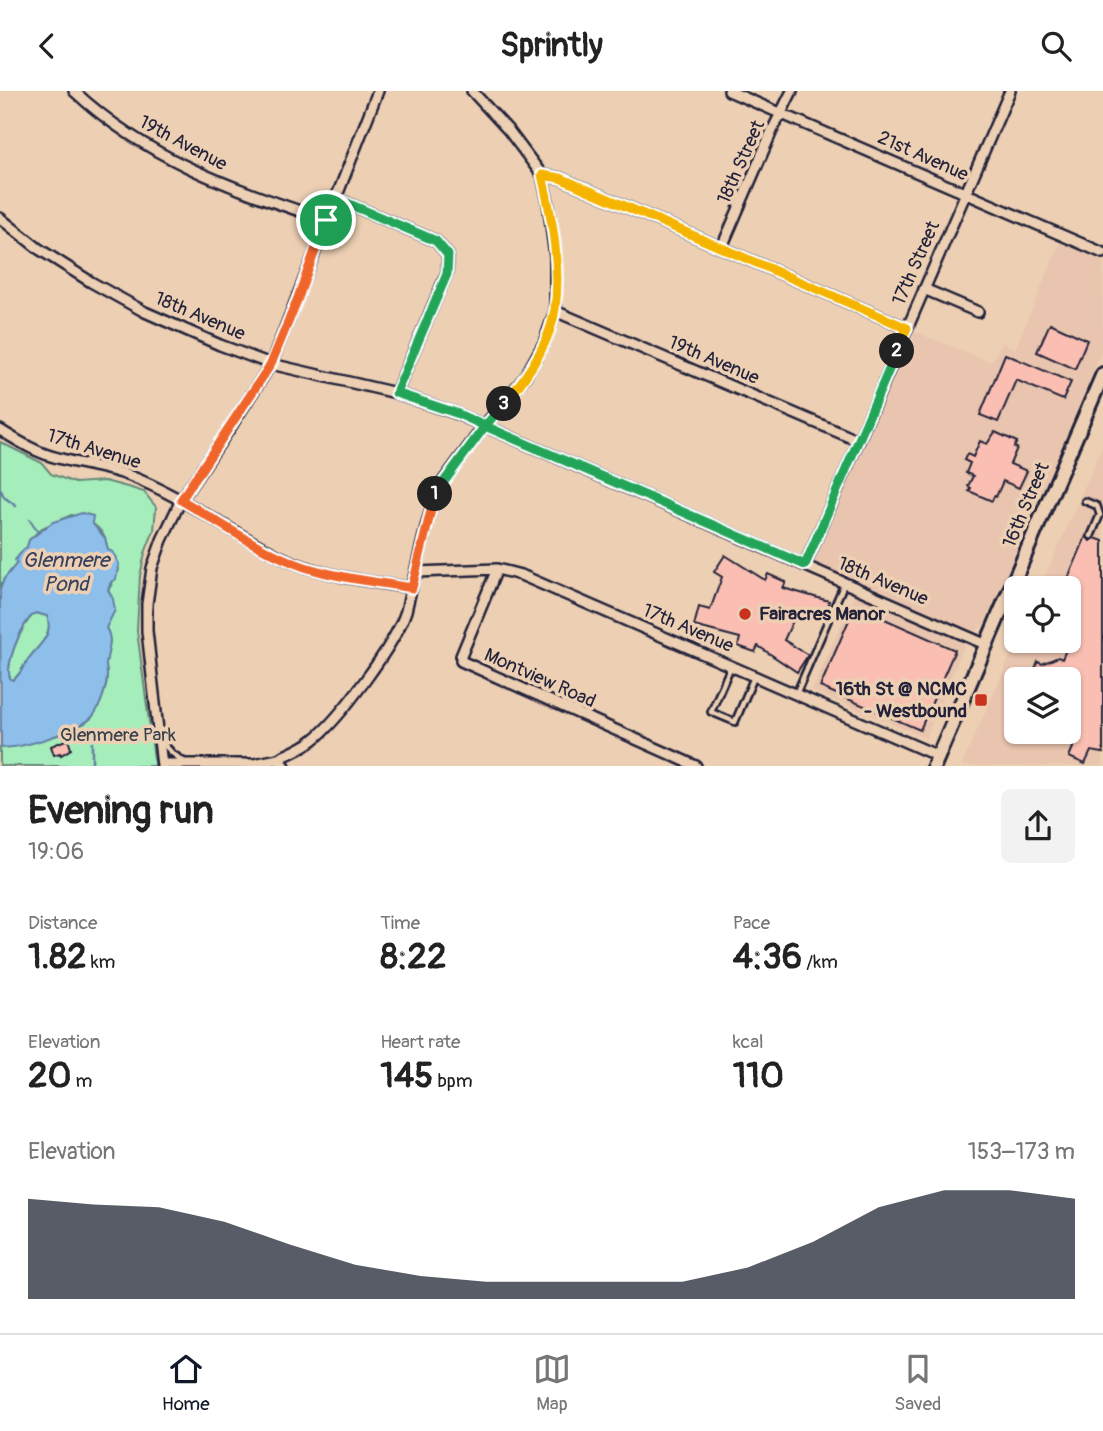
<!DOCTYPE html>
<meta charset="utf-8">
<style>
:root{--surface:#fff;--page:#f2f2f2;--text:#222;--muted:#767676;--line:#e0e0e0;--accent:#111827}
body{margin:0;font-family:Pangolin,sans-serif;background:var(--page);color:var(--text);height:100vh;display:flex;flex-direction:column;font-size:26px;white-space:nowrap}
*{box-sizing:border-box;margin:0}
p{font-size:23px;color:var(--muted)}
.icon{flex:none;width:38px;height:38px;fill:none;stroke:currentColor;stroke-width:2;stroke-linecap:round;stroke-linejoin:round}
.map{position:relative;height:675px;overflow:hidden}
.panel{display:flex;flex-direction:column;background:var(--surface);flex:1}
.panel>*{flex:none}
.buttons{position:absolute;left:1004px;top:485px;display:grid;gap:14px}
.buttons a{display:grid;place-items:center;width:77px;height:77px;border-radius:10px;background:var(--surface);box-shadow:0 2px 5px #0004;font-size:35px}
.pin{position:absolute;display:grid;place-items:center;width:60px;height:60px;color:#fff;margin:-30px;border:4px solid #fff;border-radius:50%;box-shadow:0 2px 7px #0007}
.km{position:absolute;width:35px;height:35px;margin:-18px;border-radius:50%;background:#222;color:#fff;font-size:19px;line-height:35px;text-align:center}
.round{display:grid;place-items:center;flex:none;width:74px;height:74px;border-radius:10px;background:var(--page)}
.summary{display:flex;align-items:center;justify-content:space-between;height:119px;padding:0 28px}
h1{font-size:38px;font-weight:700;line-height:52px}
.figures{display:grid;grid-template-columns:repeat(3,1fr);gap:10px;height:119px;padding:7px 28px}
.figures div{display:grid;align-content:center}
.figures b{font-size:35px;font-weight:700}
.figures small{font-size:19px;font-weight:400}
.figures p{font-size:19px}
.chart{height:196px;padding:14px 28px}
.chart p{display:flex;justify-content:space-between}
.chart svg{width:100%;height:126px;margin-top:7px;fill:var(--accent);opacity:.7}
header{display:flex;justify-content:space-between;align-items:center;height:91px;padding:0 28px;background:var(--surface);font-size:32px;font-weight:700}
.tabs{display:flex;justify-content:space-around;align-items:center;height:98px;border-top:2px solid var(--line);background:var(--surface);font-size:19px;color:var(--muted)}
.tabs a{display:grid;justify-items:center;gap:4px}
.tabs .on{color:var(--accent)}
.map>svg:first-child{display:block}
.built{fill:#e9c4ae;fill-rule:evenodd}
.green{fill:#a5edba;stroke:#64887a;stroke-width:2}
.water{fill:#8ebfea;stroke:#6380a4;stroke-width:2;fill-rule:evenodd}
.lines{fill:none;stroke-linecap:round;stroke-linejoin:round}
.stream{stroke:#6380a4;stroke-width:2.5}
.building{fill:#fabfb2;stroke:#22223b;stroke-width:2}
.service-casing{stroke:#22223b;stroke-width:10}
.minor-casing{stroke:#22223b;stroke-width:14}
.secondary-casing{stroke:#22223b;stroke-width:18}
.service{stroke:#edd0b3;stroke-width:4.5}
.minor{stroke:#edd0b3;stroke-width:9}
.secondary{stroke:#edd0b3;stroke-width:12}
.split-1-casing{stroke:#fff;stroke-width:14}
.split-2-casing{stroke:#fff;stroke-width:14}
.split-3-casing{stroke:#fff;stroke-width:14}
.split-4-casing{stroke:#fff;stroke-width:14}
.split-1{stroke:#f0652b;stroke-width:9}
.split-2{stroke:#22a559;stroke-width:9}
.split-3{stroke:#f5b400;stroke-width:9}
.split-4{stroke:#22a559;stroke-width:9}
.poi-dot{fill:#c8321e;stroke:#edd0b3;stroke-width:2.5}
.labels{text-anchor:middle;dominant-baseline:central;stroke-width:7;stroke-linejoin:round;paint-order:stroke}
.street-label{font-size:19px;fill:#22223b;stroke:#edd0b3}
.poi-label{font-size:19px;font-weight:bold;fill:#22223b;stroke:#edd0b3;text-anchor:start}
.park-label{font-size:19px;fill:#36404e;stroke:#edd0b3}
.water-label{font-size:21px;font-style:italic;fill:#38415e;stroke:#edd0b3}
</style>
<header><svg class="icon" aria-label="back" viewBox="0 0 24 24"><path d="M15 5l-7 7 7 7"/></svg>Sprintly<svg class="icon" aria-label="search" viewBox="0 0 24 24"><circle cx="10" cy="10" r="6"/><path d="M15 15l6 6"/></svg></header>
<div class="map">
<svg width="1103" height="675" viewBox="0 0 1103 675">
<rect width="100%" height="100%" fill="#edd0b3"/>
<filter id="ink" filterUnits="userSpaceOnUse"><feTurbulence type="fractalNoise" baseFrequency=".0143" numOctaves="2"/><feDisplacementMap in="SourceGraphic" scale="14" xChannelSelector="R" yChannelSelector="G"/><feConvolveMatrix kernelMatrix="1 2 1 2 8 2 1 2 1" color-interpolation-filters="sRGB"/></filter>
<g filter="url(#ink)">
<path class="built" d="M1060 152 1103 170V258L983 535 975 540 814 472 915 241 991 271 1002 252 1015 258Z
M1103 354V675H961L1017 550H1069V497H1040ZM1017 588H1069V640H1017Z
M855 503 965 552 926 647 812 600Z"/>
<path class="green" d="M0 351 42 372 51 383 75 392 105 390 131 397 144 401 156 416 154 439 145 462 140 485 137 540 155 675H0V656C17 659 81 639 92 626 100 616 107 597 107 584 107 581 106 578 106 574 106 561 114 550 106 537 110 523 114 515 108 500L119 479 116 465 108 460C106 456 107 452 105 448 100 433 85 429 71 424L42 437 29 449 27 457 19 466 14 477 4 488 0 499Z
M36 522 47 525C55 545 36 556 27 570 22 577 20 584 13 589 0 587 21 529 36 522Z"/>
<path class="water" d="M82 422 93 425 92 432 105 447 108 459 113 461 119 473 116 488 111 491 108 499 113 508 115 519 106 537C114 550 107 560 106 574 106 577 107 581 107 584 107 596 100 616 93 625 81 639 18 659 1 656L0 499 4 488 17 472 15 469 24 458 27 456 29 449 53 431ZM36 522 47 525C55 545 36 556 27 570 22 578 20 584 13 589 0 587 21 528 36 522Z"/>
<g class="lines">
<path class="stream" d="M0 397 4 406 16 415
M30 429 38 441
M92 652V675"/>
</g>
<path class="building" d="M1050 232 1087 249 1075 278 1037 261Z
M1005 263 1071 291 1063 309 1016 289 998 331 980 324Z
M995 341 1017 351 1014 356 1017 357 1010 373 1027 380 1019 397 1003 390 996 406 994 405 992 410 969 400 971 397 968 395 973 385 966 382 970 372 964 369 967 363 973 366 980 350 987 353Z
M1086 445 1090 450 1095 447 1103 450V662L1091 660 1085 673 1069 666 1079 642 1069 638V588H1031L1038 571 1042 573 1058 566 1062 568 1069 552V497H1064Z
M725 464 765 489 768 483 786 491 783 497 829 510 823 528 797 521 784 549 808 564 797 581 758 555 755 561 738 555 740 547 694 535 699 516 710 519 722 486 714 481Z
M855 515 955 559 920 639 820 596Z
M68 648 71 658 61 664 60 662 54 664 51 655Z"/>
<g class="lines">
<defs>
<path id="service" d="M1085 410 1097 415 1100 424 1091 445
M1029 554 1043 552 1046 550
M731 575 711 621 735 631 754 586
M796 603 844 493
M161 650 172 662 186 672"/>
<path id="minor" d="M74 0C148 69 232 97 326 129
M729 0 1103 162
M542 84 560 87 907 237
M335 107 436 150 448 164 447 182 396 302
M0 127 39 158 91 191 145 221 220 254 271 273 396 302 455 322 987 554
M722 156 772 40 792 0
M924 198 978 221
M555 220 859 350
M0 339C18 350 37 362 58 367 82 374 107 376 130 385 182 405 227 439 277 464 318 485 367 490 412 497
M805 474 1010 0
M497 478 461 565V570L696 675
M416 481 497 478 521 484 938 665
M278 668C290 662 303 657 313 649 339 629 396 552 406 520L426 436 436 400 484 335 525 286 544 252 555 220V166L548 111 542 84 509 40 472 0
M162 673H254L278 668 285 675
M162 675 147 540V513L152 477 162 449 181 409 230 337 271 273 378 0"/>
<path id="secondary" d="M934 675 1103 283"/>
</defs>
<use href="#service" class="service-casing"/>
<use href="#minor" class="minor-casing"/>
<use href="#secondary" class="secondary-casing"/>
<use href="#service" class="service"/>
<use href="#minor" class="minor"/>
<use href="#secondary" class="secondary"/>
</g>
</g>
<g class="lines" filter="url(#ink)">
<defs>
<path id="split-1" d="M326 129 298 207 271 273 181 409C221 432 261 461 305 476 339 487 376 491 412 497L435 403"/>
<path id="split-2" d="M435 403 485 335 805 474 897 260"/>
<path id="split-3" d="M504 313C527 286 550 253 555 218 561 175 552 126 542 84L560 87 907 237 897 260"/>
<path id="split-4" d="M326 129 335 107 436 150 448 164 447 183 396 302 456 322 485 335 504 313"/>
</defs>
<use href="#split-1" class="split-1-casing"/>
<use href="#split-2" class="split-2-casing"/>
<use href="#split-3" class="split-3-casing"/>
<use href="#split-4" class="split-4-casing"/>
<use href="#split-1" class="split-1"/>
<use href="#split-2" class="split-2"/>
<use href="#split-3" class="split-3"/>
<use href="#split-4" class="split-4"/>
</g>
<g class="poi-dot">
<circle cx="745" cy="523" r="7"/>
<rect x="974" y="602" width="14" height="14" rx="3.5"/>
</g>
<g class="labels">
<g class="street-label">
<text transform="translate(183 52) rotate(28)">19th Avenue</text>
<text transform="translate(923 65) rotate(24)">21st Avenue</text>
<text transform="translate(741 71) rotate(-66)">18th Street</text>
<text transform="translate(916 172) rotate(-66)">17th Street</text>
<text transform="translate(200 225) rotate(23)">18th Avenue</text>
<text transform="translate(714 269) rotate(23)">19th Avenue</text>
<text transform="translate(94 358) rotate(17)">17th Avenue</text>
<text transform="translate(1026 414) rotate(-67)">16th Street</text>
<text transform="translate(883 490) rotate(23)">18th Avenue</text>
<text transform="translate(688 537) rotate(23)">17th Avenue</text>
<text transform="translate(540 587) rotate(24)">Montview Road</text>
</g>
<g class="poi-label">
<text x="759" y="523">Fairacres Manor</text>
<text x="967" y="598" text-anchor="end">16th St @ NCMC<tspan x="967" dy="22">- Westbound</tspan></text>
</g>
<g class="park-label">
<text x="118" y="644">Glenmere Park</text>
</g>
<g class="water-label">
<text x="66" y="469">Glenmere<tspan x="66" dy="24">Pond</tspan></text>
</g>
</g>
</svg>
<div class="buttons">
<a><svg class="icon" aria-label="locate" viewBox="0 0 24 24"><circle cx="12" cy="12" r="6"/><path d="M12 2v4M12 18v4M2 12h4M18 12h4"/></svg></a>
<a><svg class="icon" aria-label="layers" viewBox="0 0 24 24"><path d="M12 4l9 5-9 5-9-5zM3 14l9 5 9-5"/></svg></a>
</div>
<div class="pin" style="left:326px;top:129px;background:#1e9e55"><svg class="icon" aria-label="arrive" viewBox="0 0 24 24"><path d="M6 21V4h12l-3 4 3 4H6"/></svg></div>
<b class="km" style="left:435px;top:403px">1</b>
<b class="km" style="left:897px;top:260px">2</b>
<b class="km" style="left:504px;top:313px">3</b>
</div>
<section class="panel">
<div class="summary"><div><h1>Evening run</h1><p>19:06</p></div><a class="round"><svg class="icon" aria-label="share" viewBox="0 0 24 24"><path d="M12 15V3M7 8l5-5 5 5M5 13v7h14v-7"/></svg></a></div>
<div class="figures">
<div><p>Distance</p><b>1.82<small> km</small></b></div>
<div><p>Time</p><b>8:22</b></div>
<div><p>Pace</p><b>4:36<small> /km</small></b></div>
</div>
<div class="figures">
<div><p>Elevation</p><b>20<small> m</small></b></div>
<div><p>Heart rate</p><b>145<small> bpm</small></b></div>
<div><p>kcal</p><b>110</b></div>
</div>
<div class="chart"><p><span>Elevation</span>153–173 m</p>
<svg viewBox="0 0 160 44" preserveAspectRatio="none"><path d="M0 44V9L10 11L20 12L30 17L40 25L50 32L60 36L70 38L80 38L90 38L100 38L110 33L120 24L130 12L140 6L150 6L160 9V44z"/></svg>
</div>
</section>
<nav class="tabs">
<a class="on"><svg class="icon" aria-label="home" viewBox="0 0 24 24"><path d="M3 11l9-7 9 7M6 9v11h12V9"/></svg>Home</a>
<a><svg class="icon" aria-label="map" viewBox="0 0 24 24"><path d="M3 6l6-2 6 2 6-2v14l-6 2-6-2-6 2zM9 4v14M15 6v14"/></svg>Map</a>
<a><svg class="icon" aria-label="saved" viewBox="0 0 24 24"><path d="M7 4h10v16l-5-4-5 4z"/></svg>Saved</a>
</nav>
